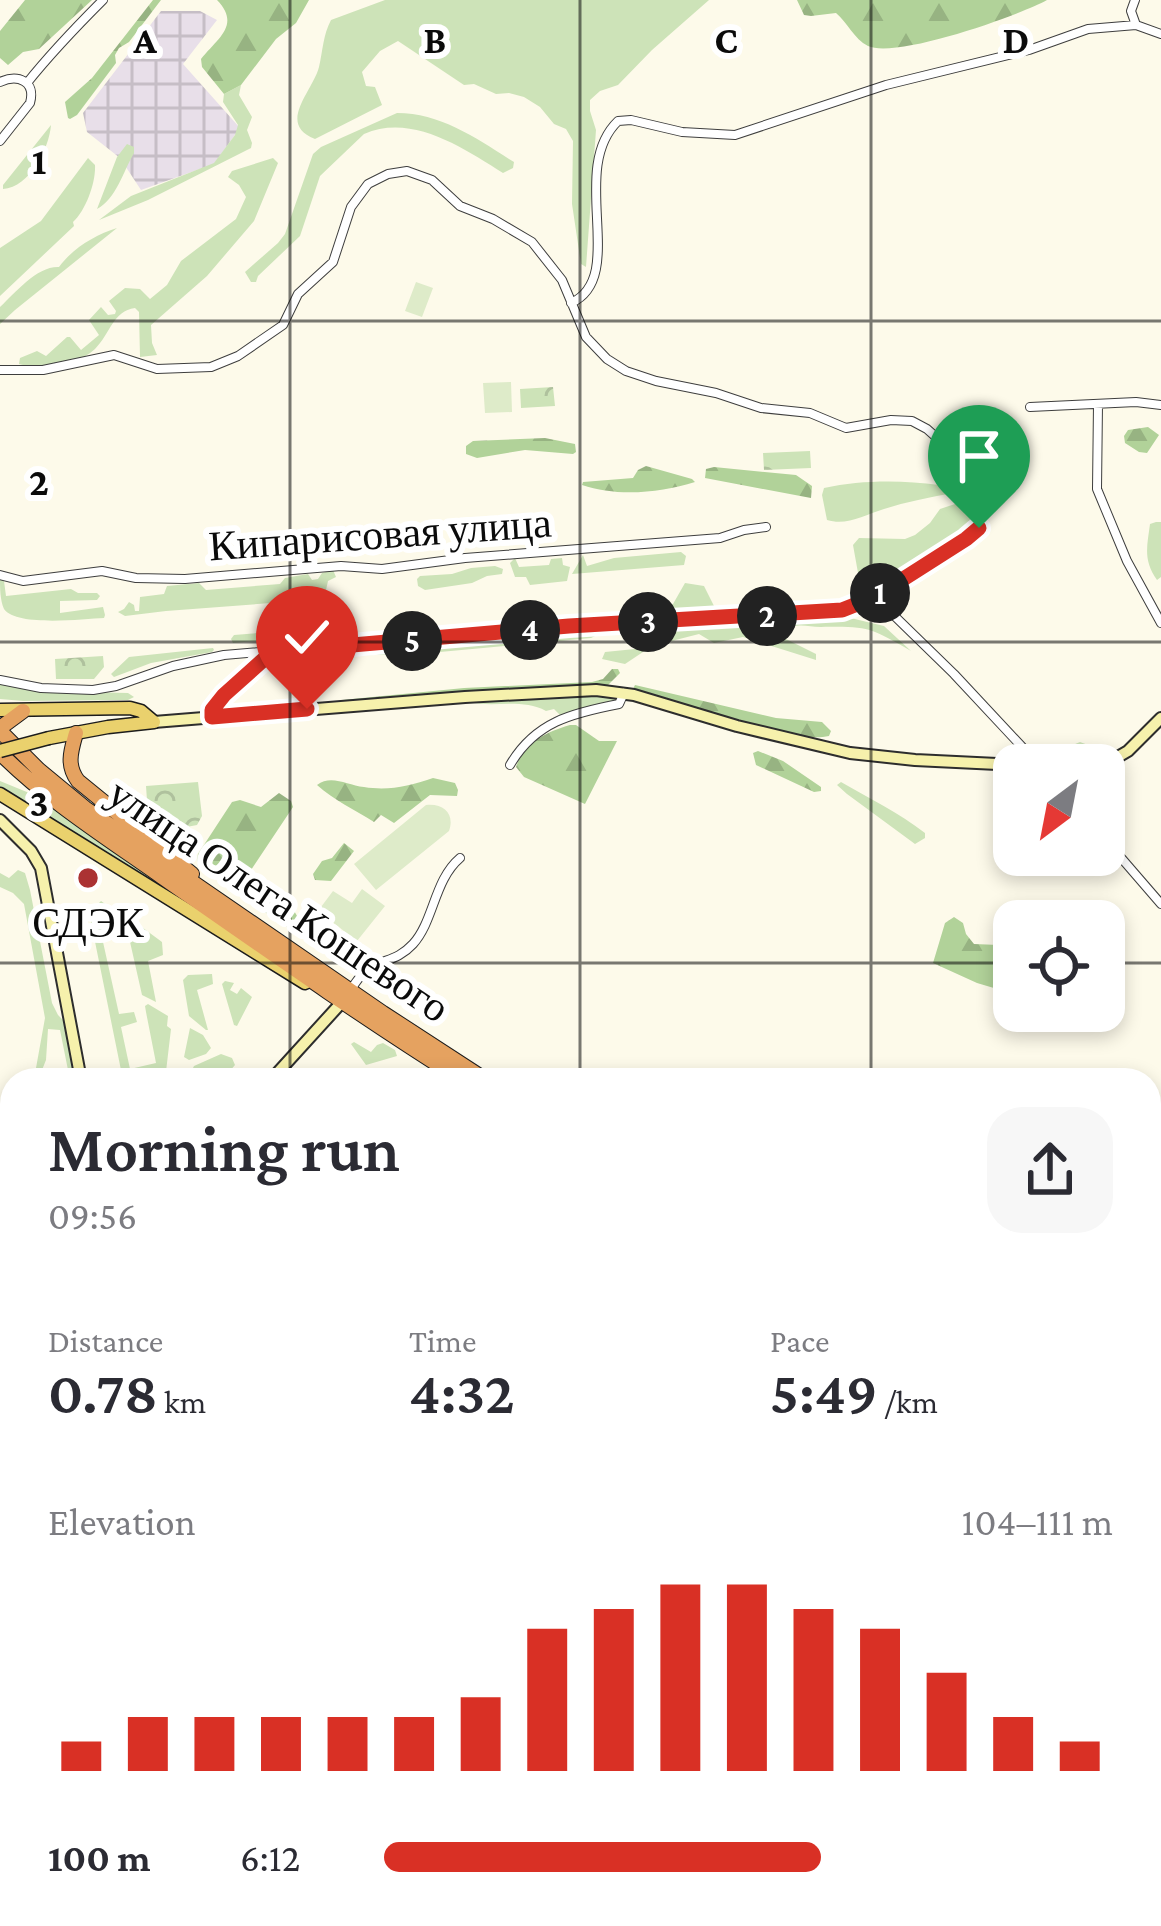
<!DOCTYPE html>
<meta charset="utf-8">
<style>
:root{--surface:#fff;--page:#f7f7f7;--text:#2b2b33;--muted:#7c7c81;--accent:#d93025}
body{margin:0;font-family:"Crimson Pro",serif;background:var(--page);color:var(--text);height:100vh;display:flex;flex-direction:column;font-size:45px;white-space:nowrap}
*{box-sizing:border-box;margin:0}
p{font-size:39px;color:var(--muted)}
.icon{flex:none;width:66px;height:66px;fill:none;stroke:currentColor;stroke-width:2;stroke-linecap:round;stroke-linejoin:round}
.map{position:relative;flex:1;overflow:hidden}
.details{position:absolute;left:0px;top:1068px;width:1161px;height:858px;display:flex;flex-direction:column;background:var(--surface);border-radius:36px 36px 0 0;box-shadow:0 6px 18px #0003}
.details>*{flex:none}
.needle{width:78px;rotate:212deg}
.fabs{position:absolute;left:993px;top:744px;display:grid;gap:24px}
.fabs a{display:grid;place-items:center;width:132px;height:132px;border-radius:24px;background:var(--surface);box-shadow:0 6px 18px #0003;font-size:60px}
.pin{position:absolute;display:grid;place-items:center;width:102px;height:102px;color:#fff;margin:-123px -51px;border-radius:50% 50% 50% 0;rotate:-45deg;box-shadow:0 0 12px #0007}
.pin .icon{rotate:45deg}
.km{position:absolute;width:60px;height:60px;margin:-30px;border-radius:50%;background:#222;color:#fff;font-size:33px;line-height:60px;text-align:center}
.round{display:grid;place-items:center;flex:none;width:126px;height:126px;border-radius:36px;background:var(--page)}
.head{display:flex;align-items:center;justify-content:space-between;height:204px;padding:0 48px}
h1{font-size:66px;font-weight:600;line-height:90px}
.metrics{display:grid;grid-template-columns:repeat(3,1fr);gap:18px;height:204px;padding:12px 48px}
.metrics div{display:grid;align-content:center}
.metrics b{font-size:60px;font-weight:600}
.metrics small{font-size:33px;font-weight:400}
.metrics p{font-size:33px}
.chart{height:336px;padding:24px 48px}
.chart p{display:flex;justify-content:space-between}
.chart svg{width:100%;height:216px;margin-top:12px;stroke:var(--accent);stroke-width:6}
ul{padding:0 48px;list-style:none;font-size:39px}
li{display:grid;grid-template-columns:192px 144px 1fr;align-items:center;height:90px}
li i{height:30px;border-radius:15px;background:var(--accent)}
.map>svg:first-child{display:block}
.industrial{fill:url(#industrial-grid)}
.grass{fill:#cde3b8}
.forest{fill:url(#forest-firs)}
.park{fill:url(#park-crowns)}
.pitch{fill:#deebc9}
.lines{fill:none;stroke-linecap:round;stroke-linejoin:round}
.street-casing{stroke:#3e3e3e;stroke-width:10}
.secondary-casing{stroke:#2d2d2d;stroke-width:14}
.primary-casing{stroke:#1c1c1c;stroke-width:15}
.highway-casing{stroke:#1c1c1c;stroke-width:16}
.street{stroke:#fff;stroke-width:8}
.secondary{stroke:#f6f1ac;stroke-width:10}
.primary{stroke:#ead16d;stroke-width:12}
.highway{stroke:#e5a260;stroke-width:14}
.primary-bridge-casing{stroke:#1c1c1c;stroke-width:15;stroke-linecap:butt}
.primary-bridge{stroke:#ead16d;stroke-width:12}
.route-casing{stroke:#fff;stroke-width:24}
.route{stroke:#d93025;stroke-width:15}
.grid{fill:none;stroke:#0b0b0b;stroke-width:3;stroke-opacity:0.55}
.poi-dot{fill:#ab3233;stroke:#fff;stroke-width:4.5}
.labels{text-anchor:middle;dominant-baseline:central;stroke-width:12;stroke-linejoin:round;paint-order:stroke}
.street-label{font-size:42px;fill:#0b0b0b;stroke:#fff}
.poi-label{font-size:42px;fill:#0b0b0b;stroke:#fff}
.grid-label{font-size:39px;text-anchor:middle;font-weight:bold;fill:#0b0b0b;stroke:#fff;stroke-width:12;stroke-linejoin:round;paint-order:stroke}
</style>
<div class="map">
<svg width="1161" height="1926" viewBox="0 0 1161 1926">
<defs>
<pattern id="industrial-grid" width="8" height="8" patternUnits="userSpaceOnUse" patternTransform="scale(3)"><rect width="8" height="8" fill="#e8dfe9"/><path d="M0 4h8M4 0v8" fill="none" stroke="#c6bec6"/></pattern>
<pattern id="forest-firs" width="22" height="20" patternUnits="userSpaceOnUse" patternTransform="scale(3)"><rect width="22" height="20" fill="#b1d299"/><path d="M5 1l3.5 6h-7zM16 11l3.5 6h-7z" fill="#97b382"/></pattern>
<pattern id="park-crowns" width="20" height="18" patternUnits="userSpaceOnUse" patternTransform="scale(3)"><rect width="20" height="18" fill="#cde3b8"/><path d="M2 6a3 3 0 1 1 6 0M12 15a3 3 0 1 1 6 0" fill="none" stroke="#afc19d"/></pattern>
</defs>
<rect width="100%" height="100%" fill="#fdfaea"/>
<path class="industrial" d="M161 11H200L217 20 183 64 240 128 214 164 141 190 120 158 87 132 83 113Z"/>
<path class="grass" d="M385 0H709L652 50 618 85 600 91 590 100V111L596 130 586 267 581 264 572 204 573 141 566 129 554 124 540 107 524 97 509 93 496 94 474 84 464 85 398 41 380 51 362 72 366 86 375 87 382 105 315 139C276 124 313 91 319 67 323 50 323 35 331 20Z
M241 85 239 95 252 117 247 130 252 143 251 148 148 200 99 220 131 196 214 163 235 135 238 125 223 102 224 94Z
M397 113C439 113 475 137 509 159L514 162 513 168 503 173C463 148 412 113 364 134L320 176 300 236 258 276 256 282H251L245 272 278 243 285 234 313 154 321 147Z
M51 125C49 149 30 187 3 189V185Z
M127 144 134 147V153C123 172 116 199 97 209L117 157Z
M88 158 95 165C96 182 86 210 73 222L74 226 0 296V248L41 221Z
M273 158 278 163 254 221 207 276 151 325 152 343 157 355 140 357 139 312 135 308C113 311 110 334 95 349 77 366 41 370 19 364L20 358 37 351 46 356 67 337H70L81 350 99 335 89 320 101 307 108 315 115 314 116 311 109 301 125 288 140 289 150 299 167 285 181 261 236 219 246 197 239 185 228 177 232 171Z
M117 228 15 310 0 324V307C16 292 37 266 59 267 73 248 95 235 117 228Z
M942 466 951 469 960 483 959 489 953 493C930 497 906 502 884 509 864 515 847 526 827 520L822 495 824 488C861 480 901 480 939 485L938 471Z
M964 501 970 502C976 509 976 519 969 525L880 581 866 585 860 584 853 545 859 538 905 539 915 535 930 523 940 509Z
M1156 522H1161V577L1157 580C1143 560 1147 547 1150 524Z
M681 552 686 556 684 565 572 574 583 555 587 566 614 558Z
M515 558 519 567 549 565 551 559 562 558 563 565 570 567 567 581 530 585 526 577H515L510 563Z
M495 566 503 569 502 574 487 576 472 583 425 590 418 586 417 579 420 576 452 574 471 568Z
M333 570 336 577 328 581 324 599 166 611 125 616 118 612 124 609 129 602 134 605 135 611H139L140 597 164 594 167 586 199 583 206 590 280 584 285 578 308 574 312 580 318 579 322 573Z
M0 578 4 581 6 596 71 589 78 593H97L100 596 97 600 60 601V613L103 607 105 615 104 618C82 619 17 627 4 609 0 600 0 588 0 578Z
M685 583 704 586 715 608 348 642 344 638 666 607 673 604Z
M838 615 884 626 911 651C871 628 869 626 821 627 806 627 798 622 785 631L784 638 816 654V660L743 637 714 643 699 634 652 646 625 664 602 659 605 652 635 649 636 632 641 628Z
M306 629 312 632V636L233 643 231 639 234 635Z
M587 630 594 631 597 635 591 638 429 653 346 656 348 651Z
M213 648 214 650 212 652 151 663 114 677 111 674 129 657Z
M0 684 40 691 128 693 134 697 128 700 23 701 0 699Z
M604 695 615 697V701L561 716 554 709 546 711C522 698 494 708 468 702L341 712 483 699Z
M1080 742 1096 748 1100 755 1080 762 1043 761 1044 757Z
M0 781 39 797 173 892 0 791Z
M841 782C869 798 899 813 925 833V838L915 844 847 794 837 785Z
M18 870 25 873 30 890 52 1003 58 1015 66 1023 73 1068 70 1074 63 1077 61 1075 68 1070 60 1030 48 1029 46 1060 38 1080H30L36 1068 45 1018 24 904 13 893 0 887V873L9 878Z
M101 901 122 916 115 927 101 933 119 1014 134 1012 137 1022 121 1027 130 1069 156 1063 146 1012 145 1006 148 1004 168 1016 167 1026 171 1029 165 1080H123L90 917 97 913 99 922 103 921 99 903Z
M139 925 162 942 163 955 148 961 156 1002 142 995 128 933 129 928Z
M212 974 213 984 197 990 208 1030H206L189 1016 183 980 188 975Z
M225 981 234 983 230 990 237 994 241 988 252 997 237 1026 234 1025 222 984Z
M190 1028 203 1035 211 1048 206 1054 189 1060 184 1057Z
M354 1042 371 1052 377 1045 383 1043 395 1050 397 1056 366 1065 351 1044Z
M221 1054 232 1058 235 1065 222 1080H197L189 1076 194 1066Z
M448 1914H495L520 1926H451Z"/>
<path class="forest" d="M25 0H92L39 49 23 52 8 65 0 58V31Z
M153 0H161L129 42 119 48 115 55 116 63 77 115 70 119 68 118 65 102 92 78Z
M217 0H309L296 23 276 39 241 85 224 94 202 67 201 59C218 38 241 25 217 0Z
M797 0H1047C1018 16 896 59 868 46 854 39 847 22 836 13L811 16 804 15Z
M1148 427 1159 435 1147 453 1139 452 1125 443 1124 436 1128 430Z
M545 438 575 444 576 452 573 454 525 450 477 458 466 454V446L473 441Z
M646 466 692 479 695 482C660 493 617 497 582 485L583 482 633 478 638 470Z
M714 467 796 475 812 486 811 498 705 478 706 469Z
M612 669H618L620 673 608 685 343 703 342 700 464 688 592 682 603 679Z
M635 685 776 718 822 722 831 731 829 736C790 745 675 704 632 691Z
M570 725H576L599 741H617L585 804 524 777 516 767C524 743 546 732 570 725Z
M758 751 783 761 821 787V791L814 792 756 765 753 753Z
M433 778 455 783 458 790 457 796 430 795 394 823 381 815 374 822C355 810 334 800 317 785 331 774 347 785 364 787 389 791 409 786 433 778Z
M279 793 291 801 293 807 241 885 238 887 229 884 197 861 198 854 232 802 240 800 261 807Z
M344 843 354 851 331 881 315 880 313 874 322 861 332 858Z
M259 883 290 904 300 921 340 955 339 963 256 906 248 896 254 884Z
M954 917 963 923 966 934 974 944 999 945 1014 955V994L977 983 933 963 945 923Z
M1149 1764 1161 1772V1838L1155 1843 1149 1837 1152 1784Z"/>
<path class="park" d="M553 387 555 406 521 408 520 389Z
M810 451 811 468 764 470 763 453Z
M103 656 104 667 94 679H56L55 659Z
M198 782 202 816 197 825 176 829 148 815 146 786Z"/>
<path class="pitch" d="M416 282 433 288 422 317 405 311Z
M511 382 512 412 485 413 483 383Z
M426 805C444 803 455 814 449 831L376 890 354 864Z
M362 889 385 906 357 941 318 911 333 891 352 903Z
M387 1914H443L445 1926H393Z"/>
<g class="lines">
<defs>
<path id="street" d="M1135 0 1131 11 1136 25 1161 34
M0 82C18 74 36 81 30 103L0 141
M27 83C51 53 76 27 103 0
M571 303C629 277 567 170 618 121L631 120 682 132 735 135 886 85 1029 50 1088 29 1136 25
M0 370H43L114 355 157 369 211 367 238 356 283 325 298 294 333 262 351 207 368 184 388 174 407 171 432 180 460 206 493 219 532 242 562 280 586 337 607 359 626 371 656 381 716 393 761 408 810 413 846 428 891 420 912 421 927 429 946 446 982 498V521L973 535 875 597 842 610 569 626 224 655 173 666 116 686 93 690 41 688 0 680
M1098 404 1097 489 1127 561 1161 623
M1030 407 1136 402 1161 405
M0 575 23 581 102 571 136 578 185 579 341 566 382 569 465 558 720 538 744 530 766 527
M875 597 954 674 1039 765
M212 717C219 692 251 671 271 653
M510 765C535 722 572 713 619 704L624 693
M1104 838 1161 904
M351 990C371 954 391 968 413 944 434 921 434 880 460 858
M0 1638 12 1643
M253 1914 260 1926
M729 1914 748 1926
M993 1914 1009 1926
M855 1926 863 1914"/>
<path id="secondary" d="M154 722 465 697 596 690 634 695 737 726 850 753 915 760 1018 765
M1104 765 1128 751 1161 718
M0 820 31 851 41 868 81 1080
M271 1080 342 1002
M0 1488 12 1457
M0 1663 12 1672
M1149 1860 1161 1845
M212 1914 219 1926
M1099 1926 1108 1914"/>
<path id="primary" d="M0 710 130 708 141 711 154 722
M49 738 108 727 154 722
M0 794 305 983"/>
<path id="highway" d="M0 728 23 711
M0 731 39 770 85 808 383 1013 486 1080
M76 733C71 751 66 765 78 781L192 874
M0 753C48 801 107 838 162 877 261 946 360 1016 462 1080
M1149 1611 1161 1620
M1149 1625 1161 1634"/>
</defs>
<use href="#street" class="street-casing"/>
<use href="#secondary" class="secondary-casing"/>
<use href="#primary" class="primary-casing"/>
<use href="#highway" class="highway-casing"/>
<use href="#street" class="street"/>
<use href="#secondary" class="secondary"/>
<use href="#primary" class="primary"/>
<use href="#highway" class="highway"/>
<defs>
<path id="primary-bridge" d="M0 751 49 738"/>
</defs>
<use href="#primary-bridge" class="primary-bridge-casing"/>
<use href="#primary-bridge" class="primary-bridge"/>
</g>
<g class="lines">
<defs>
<path id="route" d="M307 709 212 717V710L224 695 272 652 569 626 842 610 875 597 966 539 979 528"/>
</defs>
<use href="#route" class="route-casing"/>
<use href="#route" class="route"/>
</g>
<path class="grid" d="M290 0V1080M580 0V1080M871 0V1080M0 321H1161M0 642H1161M0 963H1014M1104 963H1161M0 1284H12M1149 1284H1161M0 1605H12M1149 1605H1161M290 1914V1926M580 1914V1926M871 1914V1926"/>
<circle class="poi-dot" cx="88" cy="878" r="12"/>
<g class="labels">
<g class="street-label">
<text transform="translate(380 534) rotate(-4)">Кипарисовая улица</text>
<text transform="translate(279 900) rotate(34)">улица Олега Кошевого</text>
</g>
<g class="poi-label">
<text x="88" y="922">СДЭК</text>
</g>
</g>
<g class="grid-label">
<text x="145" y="53">A</text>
<text x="435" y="53">B</text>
<text x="726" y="53">C</text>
<text x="1016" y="53">D</text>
<text x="39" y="174">1</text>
<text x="39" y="495">2</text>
<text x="39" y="816">3</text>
</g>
</svg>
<div class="fabs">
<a><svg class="needle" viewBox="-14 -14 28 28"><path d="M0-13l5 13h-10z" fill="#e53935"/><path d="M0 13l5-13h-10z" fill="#7c7c81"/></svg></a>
<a><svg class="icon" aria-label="locate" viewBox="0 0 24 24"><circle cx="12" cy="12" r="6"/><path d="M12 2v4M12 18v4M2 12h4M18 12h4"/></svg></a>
</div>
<div class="pin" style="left:979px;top:528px;background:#1e9e55"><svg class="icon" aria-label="arrive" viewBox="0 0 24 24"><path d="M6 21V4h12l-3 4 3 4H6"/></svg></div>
<div class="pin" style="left:307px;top:709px;background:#d93025"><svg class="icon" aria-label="check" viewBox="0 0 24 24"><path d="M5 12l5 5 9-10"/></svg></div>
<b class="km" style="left:880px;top:593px">1</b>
<b class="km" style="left:767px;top:616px">2</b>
<b class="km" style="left:648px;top:622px">3</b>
<b class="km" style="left:530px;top:630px">4</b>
<b class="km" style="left:412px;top:641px">5</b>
<section class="details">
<div class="head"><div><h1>Morning run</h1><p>09:56</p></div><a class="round"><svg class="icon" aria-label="share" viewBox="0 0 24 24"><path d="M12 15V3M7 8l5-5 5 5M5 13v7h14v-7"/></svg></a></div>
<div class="metrics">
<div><p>Distance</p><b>0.78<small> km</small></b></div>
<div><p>Time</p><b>4:32</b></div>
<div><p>Pace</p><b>5:49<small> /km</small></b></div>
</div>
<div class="chart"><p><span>Elevation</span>104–111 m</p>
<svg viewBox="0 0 160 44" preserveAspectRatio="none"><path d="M5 44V38M15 44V33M25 44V33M35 44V33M45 44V33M55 44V33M65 44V29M75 44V15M85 44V11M95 44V6M105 44V6M115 44V11M125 44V15M135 44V24M145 44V33M155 44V38"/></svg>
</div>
<ul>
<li><b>100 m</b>6:12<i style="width:60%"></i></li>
</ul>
</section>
</div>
